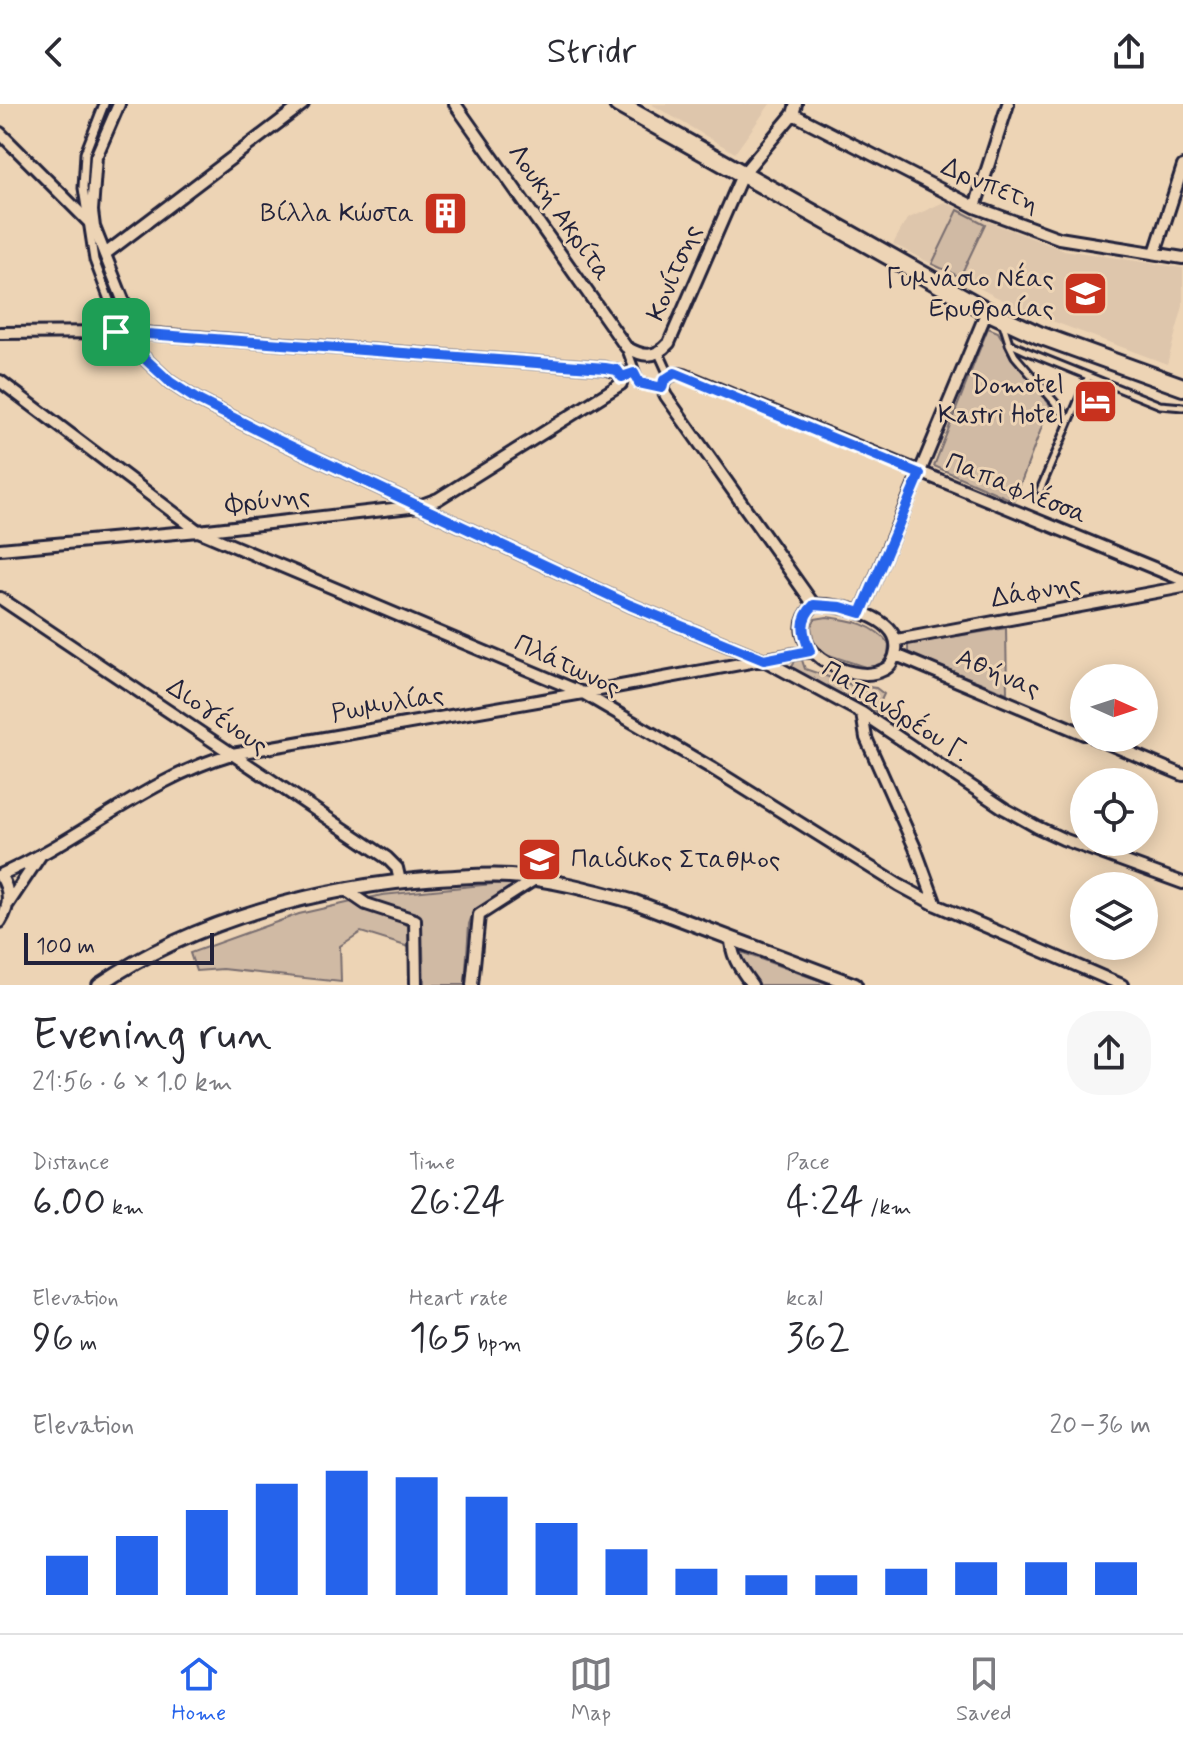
<!DOCTYPE html>
<meta charset="utf-8">
<style>
:root{--surface:#fff;--page:#f7f7f7;--text:#2b2b33;--muted:#7c7c81;--line:#e1e1e2;--accent:#2563eb}
body{margin:0;font-family:Mynerve,sans-serif;background:var(--page);color:var(--text);height:100vh;display:flex;flex-direction:column;font-size:30px;white-space:nowrap}
*{box-sizing:border-box;margin:0}
p{font-size:26px;color:var(--muted)}
.icon{flex:none;width:44px;height:44px;fill:none;stroke:currentColor;stroke-width:2;stroke-linecap:round;stroke-linejoin:round}
.map{position:relative;height:881px;overflow:hidden}
.side{display:flex;flex-direction:column;background:var(--surface);flex:1}
.side>*{flex:none}
.needle{width:52px;rotate:93deg}
.buttons{position:absolute;left:1070px;top:560px;display:grid;gap:16px}
.buttons a{display:grid;place-items:center;width:88px;height:88px;border-radius:50%;background:var(--surface);box-shadow:0 4px 20px #0003;font-size:40px}
.scale{position:absolute;left:24px;bottom:20px;width:190px;box-sizing:border-box;padding-left:8px;border:4px solid #22223b;border-top:0;font-size:22px;line-height:28px;white-space:nowrap;color:#22223b;-webkit-text-stroke:6px #edd4b5;paint-order:stroke}
.pin{position:absolute;display:grid;place-items:center;width:68px;height:68px;color:#fff;margin:-34px;border-radius:16px;box-shadow:0 4px 12px #0006}
.round{display:grid;place-items:center;flex:none;width:84px;height:84px;border-radius:32px;background:var(--page)}
.head{display:flex;align-items:center;justify-content:space-between;height:136px;padding:0 32px}
h1{font-size:44px;font-weight:600;line-height:60px}
.stats{display:grid;grid-template-columns:repeat(3,1fr);gap:12px;height:136px;padding:8px 32px}
.stats div{display:grid;align-content:center}
.stats b{font-size:40px;font-weight:600}
.stats small{font-size:22px;font-weight:400}
.stats p{font-size:22px}
.chart{height:224px;padding:16px 32px}
.chart p{display:flex;justify-content:space-between}
.chart svg{width:100%;height:144px;margin-top:8px;stroke:var(--accent);stroke-width:6}
header{display:flex;justify-content:space-between;align-items:center;height:104px;padding:0 32px;background:var(--surface);font-size:36px;font-weight:600}
.menu{display:flex;justify-content:space-around;align-items:center;height:112px;border-top:2px solid var(--line);background:var(--surface);font-size:22px;color:var(--muted)}
.menu a{display:grid;justify-items:center;gap:4px}
.menu .selected{color:var(--accent)}
.map>svg:first-child{display:block}
.built{fill:#dec6ac}
.green{fill:#d0baa4;stroke:#796e70;stroke-width:2}
.lines{fill:none;stroke-linecap:round;stroke-linejoin:round}
.service-casing{stroke:#22223b;stroke-width:11}
.pedestrian-casing{stroke:#22223b;stroke-width:13}
.minor-casing{stroke:#22223b;stroke-width:16}
.tertiary-casing{stroke:#22223b;stroke-width:18}
.primary-casing{stroke:#22223b;stroke-width:22}
.service{stroke:#edd4b5;stroke-width:5}
.pedestrian{stroke:#edd4b5;stroke-width:7}
.minor{stroke:#edd4b5;stroke-width:10}
.tertiary{stroke:#edd4b5;stroke-width:12}
.primary{stroke:#edd4b5;stroke-width:16}
.route-casing{stroke:#fff;stroke-width:16}
.route{stroke:#2563eb;stroke-width:10}
.labels{text-anchor:middle;dominant-baseline:central;stroke-width:6;stroke-linejoin:round;paint-order:stroke}
.street-label{font-size:26px;fill:#22223b;stroke:#edd4b5}
.poi-label{font-size:26px;fill:#22223b;stroke:#edd4b5;text-anchor:end}
</style>
<header><svg class="icon" aria-label="back" viewBox="0 0 24 24"><path d="M15 5l-7 7 7 7"/></svg>Stridr<svg class="icon" aria-label="share" viewBox="0 0 24 24"><path d="M12 15V3M7 8l5-5 5 5M5 13v7h14v-7"/></svg></header>
<div class="map">
<svg width="1183" height="881" viewBox="0 0 1183 881">
<rect width="100%" height="100%" fill="#edd4b5"/>
<filter id="ink" filterUnits="userSpaceOnUse"><feTurbulence type="fractalNoise" baseFrequency=".0125" numOctaves="2"/><feDisplacementMap in="SourceGraphic" scale="16" xChannelSelector="R" yChannelSelector="G"/><feConvolveMatrix kernelMatrix="1 2 1 2 8 2 1 2 1" color-interpolation-filters="sRGB"/></filter>
<g filter="url(#ink)">
<path class="built" d="M651 0H770L735 49Z
M944 98 976 113 1064 146 1183 164V202L1167 260 1020 205 893 140 907 115Z"/>
<path class="green" d="M958 106 985 120 960 173 932 160Z
M988 224 998 228 1014 256 1050 301 1014 397 934 362Z
M827 513C851 516 874 520 889 540L888 550 883 559 868 564 826 550 814 539 811 522 815 515Z
M1006 524 1007 589 908 550V540Z
M796 554 802 556 805 565 852 581 876 584 884 590 876 607 791 566Z
M513 778 515 783 473 809 469 820 465 881H424L423 843 412 844 361 828 340 842 341 878 223 865 196 867 190 849 299 810 382 791Z
M735 846 832 881H759Z"/>
<g class="lines">
<defs>
<path id="service" d="M1003 220 1009 239 1026 247 1160 301 1183 303
M1009 240 1015 252 1070 316
M1040 386 1088 274"/>
<path id="pedestrian" d="M104 0 85 49 83 84 94 156 112 204 116 228
M626 243 639 279 662 284
M659 249 669 271"/>
<path id="minor" d="M455 0 626 243C643 253 655 255 669 239L742 71 793 10 796 0
M793 10 975 103 1059 134 1183 154
M0 29 94 123
M975 103 1008 0
M1155 149 1183 62
M105 150 303 0
M116 228 170 278 196 295 269 332 630 501 764 556 862 609 1005 705 1037 723 1063 735 1183 779
M0 229 116 228
M0 277 198 427 583 589 713 665 899 781 936 801 1122 881
M0 445 198 427 419 402 438 395 621 280V269L605 264 140 229 133 221 94 123 92 107 96 53 119 0
M0 494 387 754 397 764 400 777
M814 501 666 292 662 284C666 272 672 268 684 271L1183 476
M814 501C839 499 901 513 896 546 895 554 891 563 883 566 851 583 773 540 814 501Z
M861 509 987 207
M897 536 1183 483
M896 551 1084 630
M862 609 866 634 915 744 936 801
M1095 634 1183 671
M0 771C80 736 148 674 232 650L583 589 810 547
M0 771C11 787 10 802 0 818
M347 787 366 800 415 816 416 881
M8 800 40 752
M731 834C731 854 741 865 752 881
M472 881 479 811 535 775"/>
<path id="tertiary" d="M99 881C195 815 323 782 438 774 462 773 486 770 510 772 552 775 595 787 635 798L855 881"/>
<path id="primary" d="M618 0 987 207 1039 231 1183 283"/>
</defs>
<use href="#service" class="service-casing"/>
<use href="#pedestrian" class="pedestrian-casing"/>
<use href="#minor" class="minor-casing"/>
<use href="#tertiary" class="tertiary-casing"/>
<use href="#primary" class="primary-casing"/>
<use href="#service" class="service"/>
<use href="#pedestrian" class="pedestrian"/>
<use href="#minor" class="minor"/>
<use href="#tertiary" class="tertiary"/>
<use href="#primary" class="primary"/>
</g>
</g>
<g class="lines" filter="url(#ink)">
<defs>
<path id="route" d="M128 206 136 226 147 230 605 264 617 266 622 273 634 269 639 279 662 284 664 276 675 269 920 370 861 509 841 503 814 501C799 515 802 529 810 547L764 556 630 501 269 332 196 295 170 278 116 228Z"/>
</defs>
<use href="#route" class="route-casing"/>
<use href="#route" class="route"/>
</g>
<defs>
<symbol id="building-square" viewBox="-11 -11 22 22"><rect x="-9" y="-9" width="18" height="18" rx="4" fill="#c8321e" stroke="#edd4b5"/><path d="M-4-6H4V6H1V3H-1V6H-4ZM-2.5-4.3h1.7v1.8h-1.7ZM.8-4.3h1.7v1.8H.8ZM-2.5-1h1.7V.8h-1.7ZM.8-1h1.7V.8H.8Z" fill="#fff"/></symbol>
<symbol id="school-square" viewBox="-11 -11 22 22"><rect x="-9" y="-9" width="18" height="18" rx="4" fill="#c8321e" stroke="#edd4b5"/><path d="M0-5L7-2L0 1L-7-2ZM-4 1L0 2.5L4 1V4Q0 6-4 4Z" fill="#fff"/></symbol>
<symbol id="hotel-square" viewBox="-11 -11 22 22"><rect x="-9" y="-9" width="18" height="18" rx="4" fill="#c8321e" stroke="#edd4b5"/><path d="M-6-4.5h1.5V1H6V5H4.5V3h-9V5H-6ZM-4 0a1.8 1.8 0 1 1 3.6 0ZM.5 0V-2.5h3Q6-2.5 6 0Z" fill="#fff"/></symbol>
</defs>
<g fill-rule="evenodd">
<use href="#building-square" x="420" y="84" width="51" height="51"/>
<use href="#school-square" x="1060" y="164" width="51" height="51"/>
<use href="#hotel-square" x="1070" y="272" width="51" height="51"/>
<use href="#school-square" x="514" y="730" width="51" height="51"/>
</g>
<g class="labels">
<g class="street-label">
<text transform="translate(990 82) rotate(23)">Δρνπετη</text>
<text transform="translate(559 109) rotate(55)">Λουκή Ακρίτα</text>
<text transform="translate(675 169) rotate(-67)">Κονίτσης</text>
<text transform="translate(1016 385) rotate(22)">Παπαφλέσσα</text>
<text transform="translate(268 397) rotate(-6)">Φρύνης</text>
<text transform="translate(1036 488) rotate(-10)">Δάφνης</text>
<text transform="translate(567 562) rotate(25)">Πλάτωνος</text>
<text transform="translate(998 570) rotate(23)">Αθήνας</text>
<text transform="translate(388 601) rotate(-10)">Ρωμυλίας</text>
<text transform="translate(895 608) rotate(32)">Παπανδρέου Γ.</text>
<text transform="translate(217 613) rotate(34)">Διογένους</text>
</g>
<g class="poi-label">
<text x="414" y="110">Βίλλα Κώστα</text>
<text x="1054" y="175">Γυμνάσιο Νέας<tspan x="1054" dy="30">Ερυθραίας</tspan></text>
<text x="1064" y="282">Domotel<tspan x="1064" dy="30">Kastri Hotel</tspan></text>
<text x="571" y="756" text-anchor="start">Παιδικος Σταθμος</text>
</g>
</g>
</svg>
<div class="buttons">
<a><svg class="needle" viewBox="-14 -14 28 28"><path d="M0-13l5 13h-10z" fill="#e53935"/><path d="M0 13l5-13h-10z" fill="#7c7c81"/></svg></a>
<a><svg class="icon" aria-label="locate" viewBox="0 0 24 24"><circle cx="12" cy="12" r="6"/><path d="M12 2v4M12 18v4M2 12h4M18 12h4"/></svg></a>
<a><svg class="icon" aria-label="layers" viewBox="0 0 24 24"><path d="M12 4l9 5-9 5-9-5zM3 14l9 5 9-5"/></svg></a>
</div>
<div class="scale">100 m</div>
<div class="pin" style="left:116px;top:228px;background:#1e9e55"><svg class="icon" aria-label="arrive" viewBox="0 0 24 24"><path d="M6 21V4h12l-3 4 3 4H6"/></svg></div>
</div>
<section class="side">
<div class="head"><div><h1>Evening run</h1><p>21:56 · 6 × 1.0 km</p></div><a class="round"><svg class="icon" aria-label="share" viewBox="0 0 24 24"><path d="M12 15V3M7 8l5-5 5 5M5 13v7h14v-7"/></svg></a></div>
<div class="stats">
<div><p>Distance</p><b>6.00<small> km</small></b></div>
<div><p>Time</p><b>26:24</b></div>
<div><p>Pace</p><b>4:24<small> /km</small></b></div>
</div>
<div class="stats">
<div><p>Elevation</p><b>96<small> m</small></b></div>
<div><p>Heart rate</p><b>165<small> bpm</small></b></div>
<div><p>kcal</p><b>362</b></div>
</div>
<div class="chart"><p><span>Elevation</span>20–36 m</p>
<svg viewBox="0 0 160 44" preserveAspectRatio="none"><path d="M5 44V32M15 44V26M25 44V18M35 44V10M45 44V6M55 44V8M65 44V14M75 44V22M85 44V30M95 44V36M105 44V38M115 44V38M125 44V36M135 44V34M145 44V34M155 44V34"/></svg>
</div>
</section>
<nav class="menu">
<a class="selected"><svg class="icon" aria-label="home" viewBox="0 0 24 24"><path d="M3 11l9-7 9 7M6 9v11h12V9"/></svg>Home</a>
<a><svg class="icon" aria-label="map" viewBox="0 0 24 24"><path d="M3 6l6-2 6 2 6-2v14l-6 2-6-2-6 2zM9 4v14M15 6v14"/></svg>Map</a>
<a><svg class="icon" aria-label="saved" viewBox="0 0 24 24"><path d="M7 4h10v16l-5-4-5 4z"/></svg>Saved</a>
</nav>
